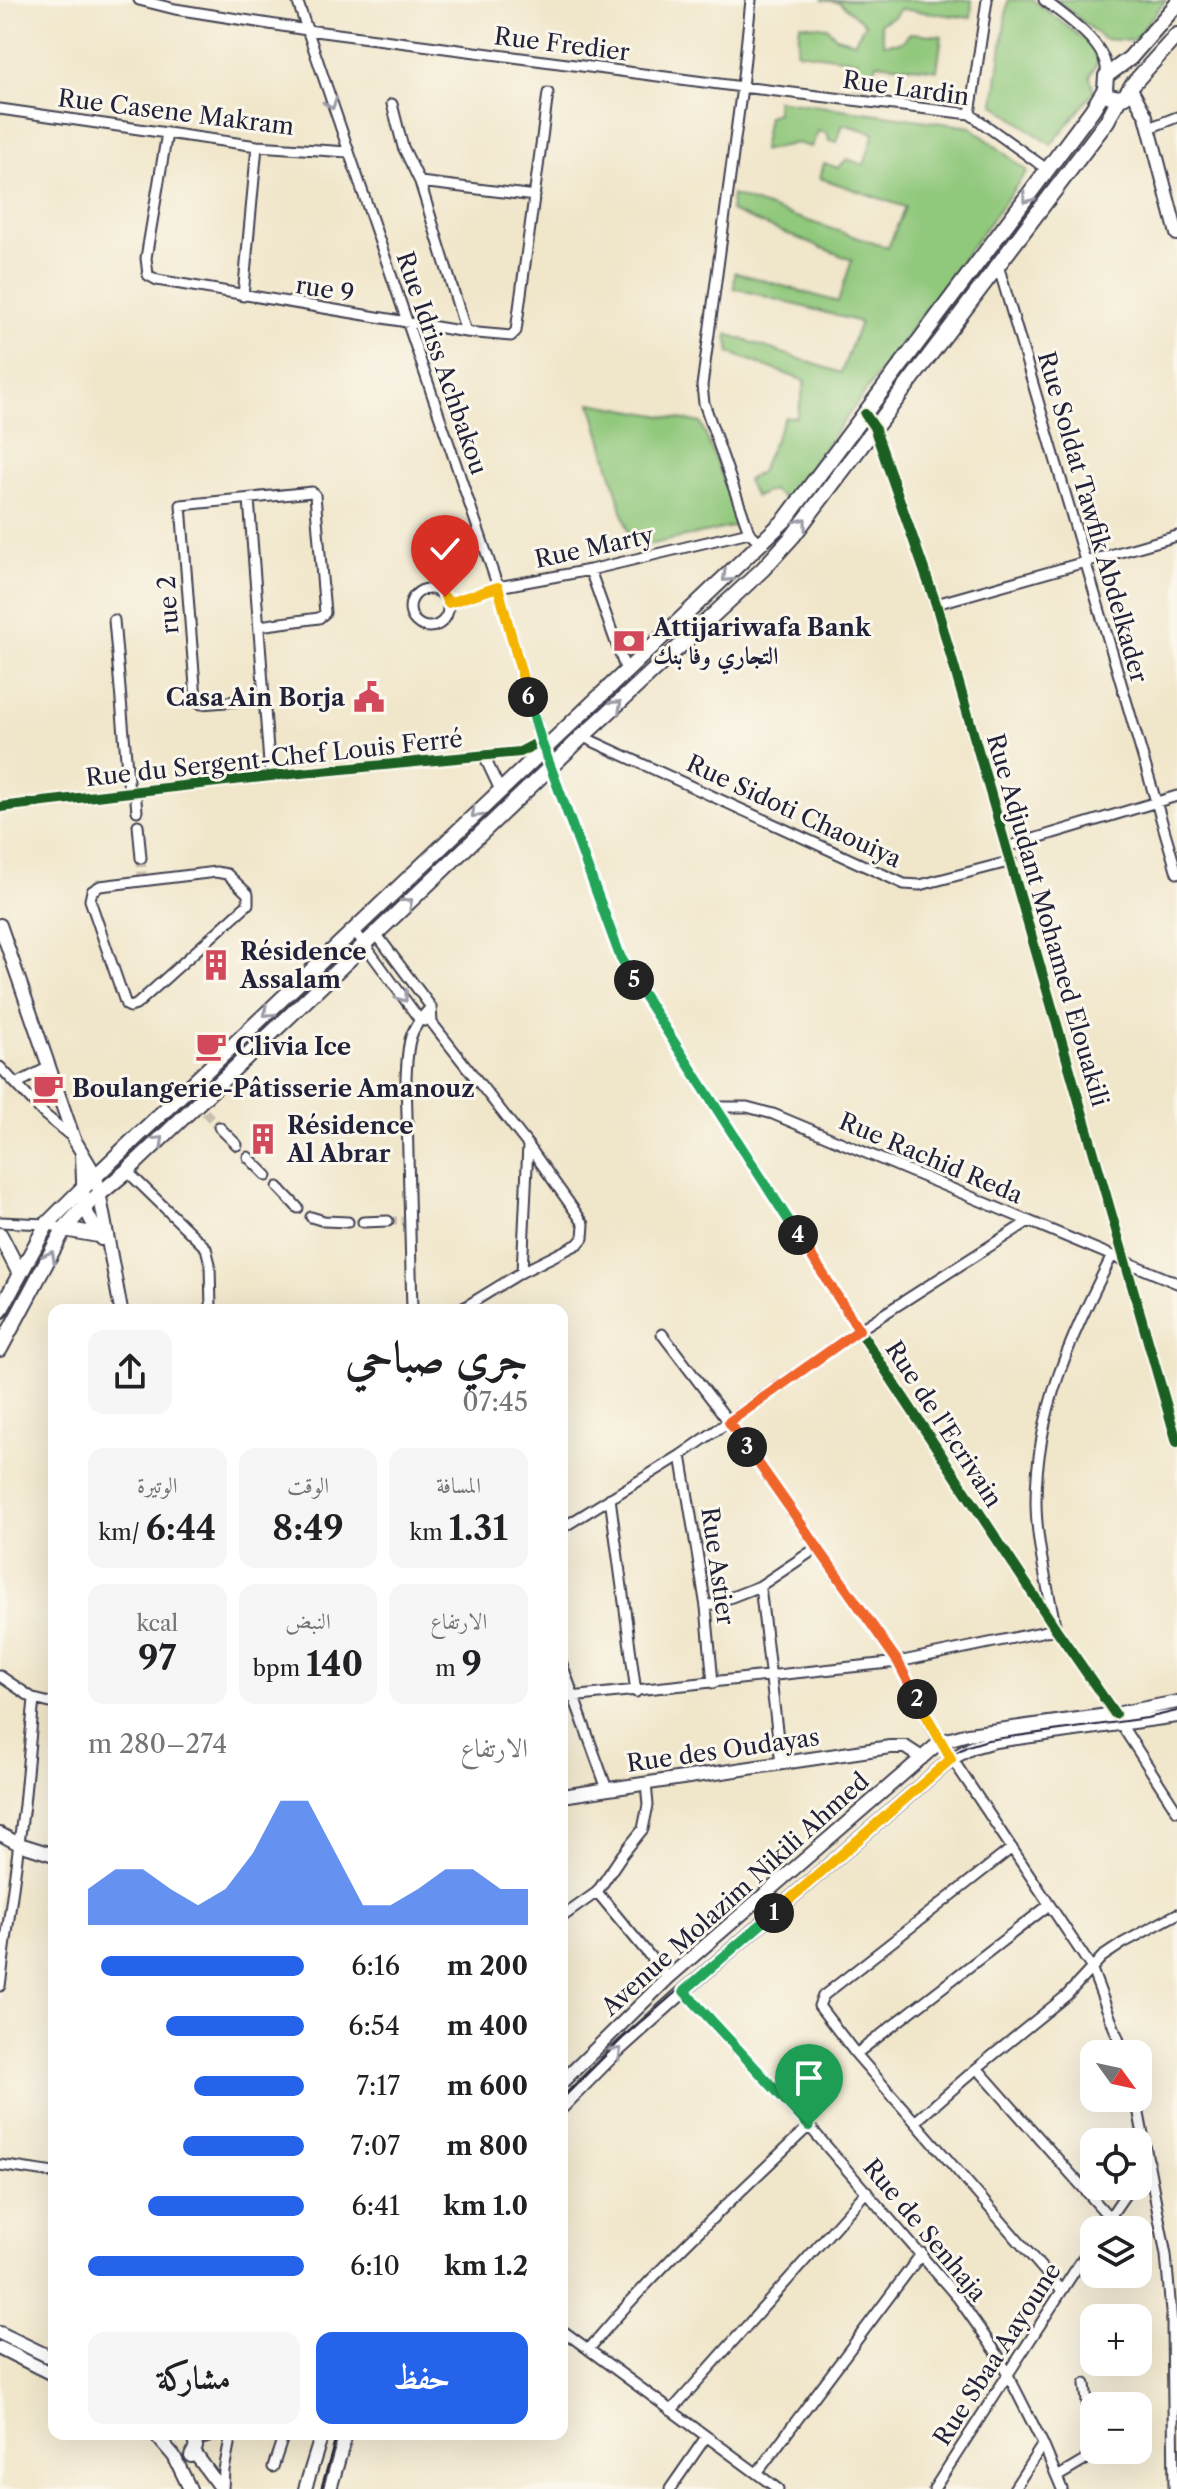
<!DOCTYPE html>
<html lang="ar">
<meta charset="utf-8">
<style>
:root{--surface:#fff;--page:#f6f6f6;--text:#202124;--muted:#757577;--accent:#2563eb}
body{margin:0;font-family:"Libre Caslon Text",Amiri,serif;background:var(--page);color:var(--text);direction:rtl;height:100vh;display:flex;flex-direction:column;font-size:30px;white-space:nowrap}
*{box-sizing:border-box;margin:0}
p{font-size:26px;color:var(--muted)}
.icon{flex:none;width:44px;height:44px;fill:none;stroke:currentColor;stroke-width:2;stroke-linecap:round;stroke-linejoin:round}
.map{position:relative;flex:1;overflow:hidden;direction:ltr}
.drawer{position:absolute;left:48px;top:1304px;width:520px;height:1136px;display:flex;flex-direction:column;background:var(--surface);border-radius:16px;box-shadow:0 8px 32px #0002;direction:rtl}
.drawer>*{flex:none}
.needle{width:52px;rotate:123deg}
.controls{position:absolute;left:1080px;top:2040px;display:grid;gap:16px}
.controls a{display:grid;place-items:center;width:72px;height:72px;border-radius:16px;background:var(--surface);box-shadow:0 8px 32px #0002;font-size:40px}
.pin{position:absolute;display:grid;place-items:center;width:68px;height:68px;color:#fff;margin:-82px -34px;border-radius:50% 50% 50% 0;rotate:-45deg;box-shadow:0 0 8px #0007}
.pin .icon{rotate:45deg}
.km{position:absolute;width:40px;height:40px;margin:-20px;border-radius:50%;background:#222;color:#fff;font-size:22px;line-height:40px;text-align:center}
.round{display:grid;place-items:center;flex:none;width:84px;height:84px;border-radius:16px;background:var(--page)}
.headline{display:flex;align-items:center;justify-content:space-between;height:136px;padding:0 40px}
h1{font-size:44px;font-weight:700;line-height:60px}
.metrics{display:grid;grid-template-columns:repeat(3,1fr);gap:12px;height:136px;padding:8px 40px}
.metrics div{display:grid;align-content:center;border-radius:16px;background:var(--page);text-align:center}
.metrics b{font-size:34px;font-weight:700}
.metrics small{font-size:22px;font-weight:400}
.metrics p{font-size:22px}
.chart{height:224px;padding:16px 40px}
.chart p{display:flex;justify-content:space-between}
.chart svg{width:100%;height:144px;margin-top:8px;fill:var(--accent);opacity:.7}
.button{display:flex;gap:16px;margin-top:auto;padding:16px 40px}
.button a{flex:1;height:92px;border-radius:16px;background:var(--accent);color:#fff;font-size:32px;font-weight:700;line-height:92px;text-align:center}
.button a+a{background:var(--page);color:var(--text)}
ul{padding:0 40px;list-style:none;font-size:26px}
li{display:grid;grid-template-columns:128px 96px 1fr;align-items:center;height:60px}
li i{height:20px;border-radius:10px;background:var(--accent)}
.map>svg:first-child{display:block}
.green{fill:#90c87b;stroke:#59755b;stroke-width:2}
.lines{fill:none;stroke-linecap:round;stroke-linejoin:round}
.street-tunnel{stroke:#c7bfad;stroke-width:9;stroke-dasharray:9 4.5;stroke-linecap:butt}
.street-casing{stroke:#413f50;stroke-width:13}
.secondary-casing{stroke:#413f50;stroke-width:16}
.primary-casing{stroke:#413f50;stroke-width:18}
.street{stroke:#fff;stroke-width:9}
.secondary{stroke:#fff;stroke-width:12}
.primary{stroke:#fff;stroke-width:14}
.tram{stroke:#22223b;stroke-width:2}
.cycleway-casing{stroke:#fbf7ec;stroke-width:15}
.cycleway{stroke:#1b5e20;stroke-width:10}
.oneway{stroke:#9c9ca7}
.split-1-casing{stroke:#fff;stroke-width:16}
.split-2-casing{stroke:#fff;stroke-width:16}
.split-3-casing{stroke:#fff;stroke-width:16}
.split-4-casing{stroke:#fff;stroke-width:16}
.split-5-casing{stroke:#fff;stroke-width:16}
.split-6-casing{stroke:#fff;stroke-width:16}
.split-7-casing{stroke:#fff;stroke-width:16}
.split-1{stroke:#22a559;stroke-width:10}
.split-2{stroke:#f5b400;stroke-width:10}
.split-3{stroke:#f0652b;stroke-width:10}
.split-4{stroke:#f0652b;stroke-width:10}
.split-5{stroke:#22a559;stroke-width:10}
.split-6{stroke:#22a559;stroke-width:10}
.split-7{stroke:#f5b400;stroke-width:10}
.labels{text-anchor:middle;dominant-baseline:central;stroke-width:6;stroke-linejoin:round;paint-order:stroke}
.street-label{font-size:24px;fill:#22223b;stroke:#fbf7ec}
.poi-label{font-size:24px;font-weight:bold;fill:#22223b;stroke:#fbf7ec;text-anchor:start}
</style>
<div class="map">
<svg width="1177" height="2489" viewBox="0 0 1177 2489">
<rect width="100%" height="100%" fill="#fbf7ec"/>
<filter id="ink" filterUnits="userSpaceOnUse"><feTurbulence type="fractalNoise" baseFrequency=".0125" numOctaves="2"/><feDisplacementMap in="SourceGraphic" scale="16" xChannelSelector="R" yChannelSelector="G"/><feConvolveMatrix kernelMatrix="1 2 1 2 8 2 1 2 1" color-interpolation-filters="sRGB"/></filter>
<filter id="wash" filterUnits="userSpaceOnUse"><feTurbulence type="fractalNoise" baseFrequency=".006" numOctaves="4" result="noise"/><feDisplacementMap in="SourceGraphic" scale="32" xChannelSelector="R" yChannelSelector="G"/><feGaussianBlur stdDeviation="1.8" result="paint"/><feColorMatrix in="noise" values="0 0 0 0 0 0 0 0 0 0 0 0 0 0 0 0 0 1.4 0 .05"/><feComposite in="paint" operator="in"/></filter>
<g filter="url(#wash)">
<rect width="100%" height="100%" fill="#f0e6ca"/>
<path class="green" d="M822 0H972L971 18 900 9 894 17 880 23 884 44 902 42 910 33 942 36 937 70 877 63 871 84 855 83 857 60 797 52 800 24 827 27 836 37 854 42 865 24 839 2Z
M1008 0H1033L1085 40 1095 44 1098 61 1090 76 1094 92 1051 145 994 104Z
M1056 0H1166L1133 41 1104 39Z
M776 100 971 127 1027 171 786 500 772 490 755 497 747 480 760 472 785 417H797L805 381 730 353 727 334 841 373 860 322 734 288 735 272 838 302 852 260 730 211 732 195 888 248 905 207 820 178 824 163 838 168 847 159 864 165 874 133 843 124 837 142 829 141 828 134 818 131 811 147 796 143 762 151 768 116 777 113Z
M591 403 701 423 741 525 633 548Z"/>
</g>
<g filter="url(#ink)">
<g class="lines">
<path class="street-tunnel" d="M141 858 142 875
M205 1112 219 1127
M388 1221H406"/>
<defs>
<path id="street" d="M139 0 175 9 307 30 742 87 970 114 1048 170
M297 0 498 587 541 741
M751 0 742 87 702 386 704 403 749 532 762 544
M1044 0C1066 17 1111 46 1106 76
M392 104 403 147 420 182 466 332
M0 109 257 146 348 152
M970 114 987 0
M1149 128 1177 117
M167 133 146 258 148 275 157 280 466 332 511 336 516 331 548 93
M420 182 535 196
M998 265 1177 873
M243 296 257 146
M865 414 874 427 936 604 1177 1442
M249 499 270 776
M590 570 626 671
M410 608a19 19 0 1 1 38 0a19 19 0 1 1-38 0Z
M448 603 498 587 590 570 749 532
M936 604 1177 536
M114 620 129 792
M259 626 319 618 325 613 315 495 312 492 181 505 196 699 201 704 264 699
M579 735 904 884 920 885 1012 861
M484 756 500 790
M135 791 137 811
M0 807 270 776 520 752 541 741 627 970 859 1330 1056 1629 1115 1714
M138 825 141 858
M1007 847 1177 796
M216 872 227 874 248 894V904L136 1005 130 1007 126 1005 90 900 92 891 100 886Z
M354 930 419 1019 425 1021
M374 931 431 1007 432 1023 528 1145 584 1224 583 1238 578 1244 522 1272 460 1310
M0 1067 45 1115 72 1137
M16 1084 49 1067
M716 1107H747L773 1114 1177 1283
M219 1127 237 1145
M248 1157 267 1176
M127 1171 206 1248 210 1264 211 1310
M278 1187 298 1208
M311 1217 324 1221 348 1222
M0 1222 47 1224 64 1229
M363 1222 388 1221
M522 1272 528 1145
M412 1310 406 1077C408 1044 407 1032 431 1007
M662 1334 729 1422 898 1662 935 1733 1091 1967 1124 2054
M681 1455 706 1607 713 1683
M610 1498 636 1692
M562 1528 681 1455 859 1330 1029 1221
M760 1586 781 1764
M706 1607 760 1586 818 1547
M562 1664 607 1789
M0 1676 34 1699 54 1704
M562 1698 898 1662 1056 1629C1048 1588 1036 1543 1036 1501 1036 1412 1072 1333 1112 1256
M1122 1726 1177 1811
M1012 1848 823 1996 819 2006 856 2054 1061 2290
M597 1892 668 1978
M562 1917 597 1892 622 1855 643 1829 648 1805 646 1784
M0 1986 24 1805 34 1699
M684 1991 809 2126 958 2298 998 2355 1043 2444 1062 2489
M856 2054 1049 1905
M977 2068 1109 2217
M1136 2098 1166 2255 1172 2323 1174 2489
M915 2122 977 2068 1067 1995 1102 1957 1123 1943 1177 1914
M0 2165 54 2173
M1138 2177 1149 2162
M1101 2230 1131 2186
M562 2330 778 2489
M589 2349C656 2268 733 2199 809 2126
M671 2411 867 2191
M196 2441 218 2434
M273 2467 284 2434
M757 2473 922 2253
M1057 2477 1084 2461 1092 2446 1085 2384
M223 2489 224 2470 231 2434
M670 2489 706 2437
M934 2489 1094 2241
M1014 2489 1043 2444"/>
<path id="secondary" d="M1131 89 1146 116 1177 234
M0 925 74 1139 96 1176 121 1310
M82 1154 84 1207 101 1239
M562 1796 890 1747H905L922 1758
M0 1834 19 1844 54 1855
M562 2082 668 1978 940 1742 968 1734 1115 1714 1177 1702
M562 2107 615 2053 684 1991 951 1759 973 1747 995 1741 1177 1716
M0 2333 54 2359
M0 2348 54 2375
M155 2434 174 2456 190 2489
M194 2452 221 2489
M191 2456 196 2447 192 2434
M305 2489 322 2434
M330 2489 346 2434"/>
<path id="primary" d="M1110 96 1119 98 1125 96 1132 85 1177 35
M64 1229 98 1235
M0 1235 20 1274
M0 1311 47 1224 82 1189 785 520 1092 110 1105 89 1106 76 1130 58 1177 4
M0 1349 64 1229 84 1207 127 1171 583 736 763 569 793 536 1107 121 1119 98"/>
</defs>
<use href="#street" class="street-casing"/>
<use href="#secondary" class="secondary-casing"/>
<use href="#primary" class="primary-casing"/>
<use href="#street" class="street"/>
<use href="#secondary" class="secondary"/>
<use href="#primary" class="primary"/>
<path class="tram" d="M562 2099 622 2039 944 1759 968 1746 988 1740 1147 1718 1177 1711
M321 2489 337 2434"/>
<defs>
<path id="cycleway" d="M865 414 874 427 936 604 1177 1442
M0 807 270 776 520 752 541 741 627 970 859 1330 1056 1629 1115 1714"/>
</defs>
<use href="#cycleway" class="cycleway-casing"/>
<use href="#cycleway" class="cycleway"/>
</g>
<defs><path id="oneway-chevron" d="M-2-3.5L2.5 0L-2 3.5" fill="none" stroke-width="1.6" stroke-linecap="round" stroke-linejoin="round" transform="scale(2)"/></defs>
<g class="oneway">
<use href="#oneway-chevron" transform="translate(331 104) rotate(71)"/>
<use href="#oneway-chevron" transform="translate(1027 198) rotate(127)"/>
<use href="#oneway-chevron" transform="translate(802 523) rotate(-53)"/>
<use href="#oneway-chevron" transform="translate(727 577) rotate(137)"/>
<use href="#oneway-chevron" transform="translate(617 705) rotate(-43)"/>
<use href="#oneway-chevron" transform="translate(476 813) rotate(136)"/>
<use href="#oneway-chevron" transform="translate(408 903) rotate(-43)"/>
<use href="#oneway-chevron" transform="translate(403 997) rotate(54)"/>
<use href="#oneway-chevron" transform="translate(268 1012) rotate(136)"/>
<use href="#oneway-chevron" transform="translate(159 1141) rotate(-44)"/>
<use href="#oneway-chevron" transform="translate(50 1256) rotate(-62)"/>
<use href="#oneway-chevron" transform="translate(617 2052) rotate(-44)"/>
</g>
</g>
<g class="lines" filter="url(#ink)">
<defs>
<path id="split-1" d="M774 1913 684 1991 809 2126"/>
<path id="split-2" d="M774 1913 951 1759 917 1699"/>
<path id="split-3" d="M747 1447 898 1662 917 1699"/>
<path id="split-4" d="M747 1447 729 1422 859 1330 798 1235"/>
<path id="split-5" d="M634 980 798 1235"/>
<path id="split-6" d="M528 697 541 741 620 956 634 980"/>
<path id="split-7" d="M445 597 448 603 498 587 528 697"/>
</defs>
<use href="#split-1" class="split-1-casing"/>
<use href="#split-2" class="split-2-casing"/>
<use href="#split-3" class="split-3-casing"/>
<use href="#split-4" class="split-4-casing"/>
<use href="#split-5" class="split-5-casing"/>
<use href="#split-6" class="split-6-casing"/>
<use href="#split-7" class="split-7-casing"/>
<use href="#split-1" class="split-1"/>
<use href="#split-2" class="split-2"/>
<use href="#split-3" class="split-3"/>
<use href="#split-4" class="split-4"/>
<use href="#split-5" class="split-5"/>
<use href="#split-6" class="split-6"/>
<use href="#split-7" class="split-7"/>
</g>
<defs>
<symbol id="bank-bare" viewBox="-9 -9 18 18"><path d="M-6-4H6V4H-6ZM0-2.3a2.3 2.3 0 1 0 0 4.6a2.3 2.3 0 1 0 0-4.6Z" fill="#d1495b" stroke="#fbf7ec" stroke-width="2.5" paint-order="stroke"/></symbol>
<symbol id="civic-bare" viewBox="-9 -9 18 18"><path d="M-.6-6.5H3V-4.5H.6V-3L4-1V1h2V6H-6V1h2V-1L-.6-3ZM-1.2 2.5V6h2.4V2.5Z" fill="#d1495b" stroke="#fbf7ec" stroke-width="2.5" paint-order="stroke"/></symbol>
<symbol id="building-bare" viewBox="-9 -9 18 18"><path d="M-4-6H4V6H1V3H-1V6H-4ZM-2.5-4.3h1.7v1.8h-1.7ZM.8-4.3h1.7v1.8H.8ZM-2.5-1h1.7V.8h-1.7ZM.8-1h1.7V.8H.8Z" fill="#d1495b" stroke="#fbf7ec" stroke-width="2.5" paint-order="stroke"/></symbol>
<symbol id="cafe-bare" viewBox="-9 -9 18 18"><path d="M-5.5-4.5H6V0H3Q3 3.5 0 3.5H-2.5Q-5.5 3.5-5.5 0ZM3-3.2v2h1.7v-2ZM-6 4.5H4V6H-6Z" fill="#d1495b" stroke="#fbf7ec" stroke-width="2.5" paint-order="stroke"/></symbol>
</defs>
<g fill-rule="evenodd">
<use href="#bank-bare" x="607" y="619" width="44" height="44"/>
<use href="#civic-bare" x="347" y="675" width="44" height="44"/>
<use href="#building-bare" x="194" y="943" width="44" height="44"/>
<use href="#cafe-bare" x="189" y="1024" width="44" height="44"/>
<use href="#cafe-bare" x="26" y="1066" width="44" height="44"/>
<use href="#building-bare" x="241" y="1117" width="44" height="44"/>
</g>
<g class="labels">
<g class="street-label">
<text transform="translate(562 44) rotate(7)">Rue Fredier</text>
<text transform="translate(906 88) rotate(8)">Rue Lardin</text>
<text transform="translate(176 112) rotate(7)">Rue Casene Makram</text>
<text transform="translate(325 289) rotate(9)">rue 9</text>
<text transform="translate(442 363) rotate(71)">Rue Idriss Achbakou</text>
<text transform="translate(1093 517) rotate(74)">Rue Soldat Tawfik Abdelkader</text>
<text transform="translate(594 547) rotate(-12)">Rue Marty</text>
<text transform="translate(168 605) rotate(-94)">rue 2</text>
<text transform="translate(274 758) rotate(-6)">Rue du Sergent-Chef Louis Ferré</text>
<text transform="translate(794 811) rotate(25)">Rue Sidoti Chaouiya</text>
<text transform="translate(1048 920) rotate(74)">Rue Adjudant Mohamed Elouakili</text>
<text transform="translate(931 1158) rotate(23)">Rue Rachid Reda</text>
<text transform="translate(944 1424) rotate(57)">Rue de l'Ecrivain</text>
<text transform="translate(718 1566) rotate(82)">Rue Astier</text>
<text transform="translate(723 1750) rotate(-8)">Rue des Oudayas</text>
<text transform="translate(735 1894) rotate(-42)">Avenue Molazim Nikili Ahmed</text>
<text transform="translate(925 2230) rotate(50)">Rue de Senhaja</text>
<text transform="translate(997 2354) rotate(-57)">Rue Sbaa Aayoune</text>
</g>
<g class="poi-label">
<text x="653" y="627">Attijariwafa Bank<tspan x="653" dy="28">التجاري وفا بنك</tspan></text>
<text x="345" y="697" text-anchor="end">Casa Ain Borja</text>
<text x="240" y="951">Résidence<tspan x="240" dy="28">Assalam</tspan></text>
<text x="235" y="1046">Clivia Ice</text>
<text x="72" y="1088">Boulangerie-Pâtisserie Amanouz</text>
<text x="287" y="1125">Résidence<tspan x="287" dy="28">Al Abrar</tspan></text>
</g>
</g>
</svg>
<div class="controls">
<a><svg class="needle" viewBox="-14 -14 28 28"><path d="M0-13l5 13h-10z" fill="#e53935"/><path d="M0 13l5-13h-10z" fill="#757577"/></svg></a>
<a><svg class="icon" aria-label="locate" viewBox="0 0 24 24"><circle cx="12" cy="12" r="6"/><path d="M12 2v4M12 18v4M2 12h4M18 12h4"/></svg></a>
<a><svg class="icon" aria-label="layers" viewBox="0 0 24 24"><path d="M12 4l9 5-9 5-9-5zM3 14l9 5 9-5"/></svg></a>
<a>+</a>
<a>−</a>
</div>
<div class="pin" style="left:809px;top:2126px;background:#1e9e55"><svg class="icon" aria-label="arrive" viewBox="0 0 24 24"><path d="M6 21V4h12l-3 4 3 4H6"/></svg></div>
<div class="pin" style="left:445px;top:597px;background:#d93025"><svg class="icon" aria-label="check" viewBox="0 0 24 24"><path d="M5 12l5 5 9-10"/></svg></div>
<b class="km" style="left:774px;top:1913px">1</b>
<b class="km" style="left:917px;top:1699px">2</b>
<b class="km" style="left:747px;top:1447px">3</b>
<b class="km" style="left:798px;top:1235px">4</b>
<b class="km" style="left:634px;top:980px">5</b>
<b class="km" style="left:528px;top:697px">6</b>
<section class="drawer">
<div class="headline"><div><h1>جري صباحي</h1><p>07:45</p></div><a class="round"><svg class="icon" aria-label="share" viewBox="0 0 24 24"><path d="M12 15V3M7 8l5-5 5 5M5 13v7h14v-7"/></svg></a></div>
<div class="metrics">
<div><p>المسافة</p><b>1.31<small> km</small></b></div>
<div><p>الوقت</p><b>8:49</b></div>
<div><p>الوتيرة</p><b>6:44<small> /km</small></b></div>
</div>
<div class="metrics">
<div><p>الارتفاع</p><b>9<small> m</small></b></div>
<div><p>النبض</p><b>140<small> bpm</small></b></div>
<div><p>kcal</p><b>97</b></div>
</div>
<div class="chart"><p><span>الارتفاع</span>274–280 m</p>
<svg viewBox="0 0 160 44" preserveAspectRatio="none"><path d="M0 44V33L10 27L20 27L30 33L40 38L50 33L60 22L70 6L80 6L90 22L100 38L110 38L120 33L130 27L140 27L150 33L160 33V44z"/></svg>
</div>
<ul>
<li><b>200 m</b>6:16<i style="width:94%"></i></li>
<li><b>400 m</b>6:54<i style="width:64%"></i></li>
<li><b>600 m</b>7:17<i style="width:51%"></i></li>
<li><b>800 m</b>7:07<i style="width:56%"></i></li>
<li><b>1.0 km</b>6:41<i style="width:72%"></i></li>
<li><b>1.2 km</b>6:10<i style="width:100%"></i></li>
</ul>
<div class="button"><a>حفظ</a><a>مشاركة</a></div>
</section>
</div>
